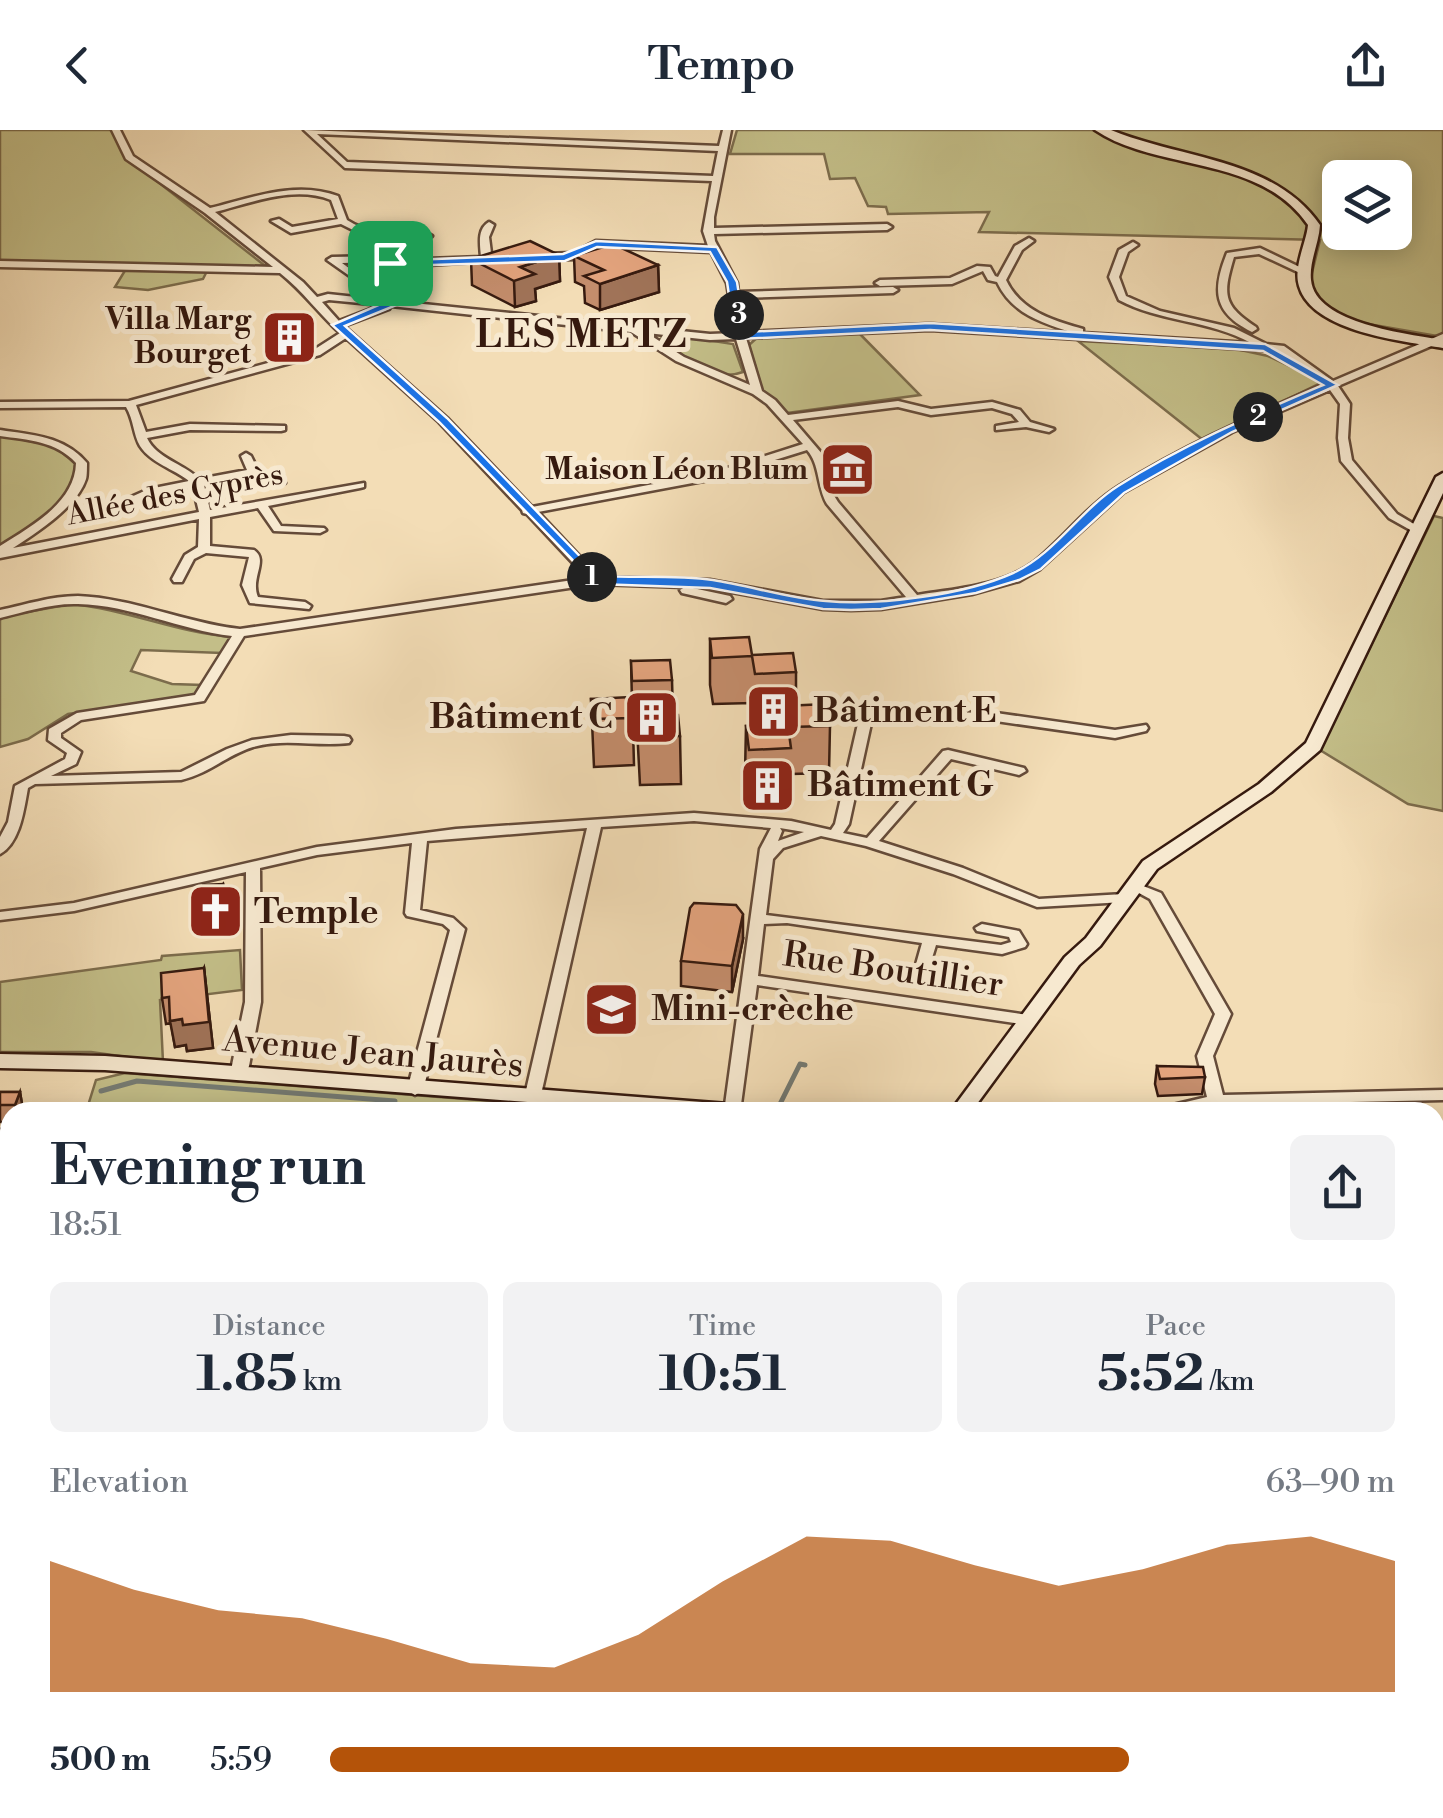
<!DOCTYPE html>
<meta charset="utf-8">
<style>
:root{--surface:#fff;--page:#f2f2f3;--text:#1f2937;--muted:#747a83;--accent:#b45309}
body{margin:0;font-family:"Libre Bodoni",serif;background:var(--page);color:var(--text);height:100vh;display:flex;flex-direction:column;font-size:38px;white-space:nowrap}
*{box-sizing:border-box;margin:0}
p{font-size:32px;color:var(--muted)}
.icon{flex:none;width:55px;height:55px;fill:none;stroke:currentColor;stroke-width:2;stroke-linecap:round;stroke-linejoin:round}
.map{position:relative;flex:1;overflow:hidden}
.sheet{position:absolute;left:0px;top:972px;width:1445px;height:718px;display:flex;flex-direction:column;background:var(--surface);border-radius:30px 30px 0 0;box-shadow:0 5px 25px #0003}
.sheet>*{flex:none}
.buttons{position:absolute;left:1322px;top:30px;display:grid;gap:20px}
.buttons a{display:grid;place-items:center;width:90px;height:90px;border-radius:15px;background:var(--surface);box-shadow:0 5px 25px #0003;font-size:50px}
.pin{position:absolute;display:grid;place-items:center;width:85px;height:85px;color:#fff;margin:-42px;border-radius:20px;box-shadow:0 5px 15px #0006}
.km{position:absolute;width:50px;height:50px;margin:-25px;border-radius:50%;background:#222;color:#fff;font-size:28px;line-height:50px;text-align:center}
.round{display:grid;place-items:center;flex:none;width:105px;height:105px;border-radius:15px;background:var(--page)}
.summary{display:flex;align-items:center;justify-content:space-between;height:170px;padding:0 50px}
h1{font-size:55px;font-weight:700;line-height:75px}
.stats{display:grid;grid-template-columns:repeat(3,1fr);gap:15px;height:170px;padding:10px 50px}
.stats div{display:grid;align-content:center;border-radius:15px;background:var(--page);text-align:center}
.stats b{font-size:50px;font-weight:700}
.stats small{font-size:28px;font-weight:400}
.stats p{font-size:28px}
.chart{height:280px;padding:20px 50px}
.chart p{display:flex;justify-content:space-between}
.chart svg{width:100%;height:180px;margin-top:10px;fill:var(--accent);opacity:.7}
ul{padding:0 50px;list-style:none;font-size:32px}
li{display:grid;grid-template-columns:160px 120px 1fr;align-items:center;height:75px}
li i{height:25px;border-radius:12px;background:var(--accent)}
header{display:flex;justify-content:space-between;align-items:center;height:130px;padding:0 50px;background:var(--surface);font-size:45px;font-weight:700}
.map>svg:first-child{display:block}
.green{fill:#c3be88;stroke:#7c6c4c;stroke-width:2.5;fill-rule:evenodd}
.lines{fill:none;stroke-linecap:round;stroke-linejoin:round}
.stream{stroke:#747a73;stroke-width:5}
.minor-casing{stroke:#654b39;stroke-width:5}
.tertiary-casing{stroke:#654b39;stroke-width:4}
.secondary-casing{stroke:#361a0f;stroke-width:5}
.minor{fill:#f7e9d0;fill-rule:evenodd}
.tertiary{fill:#f7e9d0;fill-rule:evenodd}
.secondary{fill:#f7e9d0;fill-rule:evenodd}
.rail-far1-casing{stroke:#361a0f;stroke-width:9}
.rail-casing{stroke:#361a0f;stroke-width:10}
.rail-far1{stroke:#f7e9d0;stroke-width:5;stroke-dasharray:15;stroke-linecap:butt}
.rail{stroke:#f7e9d0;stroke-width:6;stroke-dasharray:19;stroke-linecap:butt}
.wall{fill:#c48d6c;stroke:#361a0f;stroke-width:2.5}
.shaded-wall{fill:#a07358;stroke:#361a0f;stroke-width:2.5}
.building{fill:#e4a47e;stroke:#361a0f;stroke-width:2.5}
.route{fill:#1a73e8;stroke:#fff;stroke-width:2.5;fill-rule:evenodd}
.labels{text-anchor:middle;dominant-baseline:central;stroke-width:10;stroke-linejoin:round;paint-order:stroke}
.far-poi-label{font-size:30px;font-weight:bold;fill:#361a0f;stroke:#f7e9d0;text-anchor:end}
.far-street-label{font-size:30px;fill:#361a0f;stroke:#f7e9d0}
.poi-label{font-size:35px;font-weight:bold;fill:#361a0f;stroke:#f7e9d0;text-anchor:start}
.street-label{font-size:35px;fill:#361a0f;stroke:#f7e9d0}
.far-district-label{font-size:38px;font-weight:bold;letter-spacing:2.5px;fill:#361a0f;stroke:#f7e9d0}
</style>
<header><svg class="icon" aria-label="back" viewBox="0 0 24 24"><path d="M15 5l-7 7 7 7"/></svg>Tempo<svg class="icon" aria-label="share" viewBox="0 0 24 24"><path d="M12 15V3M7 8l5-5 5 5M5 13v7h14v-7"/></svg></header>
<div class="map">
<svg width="1443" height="1688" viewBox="0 0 1443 1688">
<rect width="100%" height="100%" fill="#f3ddb6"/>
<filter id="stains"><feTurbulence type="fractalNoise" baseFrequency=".002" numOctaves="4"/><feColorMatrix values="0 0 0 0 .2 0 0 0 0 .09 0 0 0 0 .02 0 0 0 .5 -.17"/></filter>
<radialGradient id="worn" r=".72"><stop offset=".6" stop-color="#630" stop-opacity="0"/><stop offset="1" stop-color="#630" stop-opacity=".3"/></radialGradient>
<path class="green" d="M0 0H111L126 27 273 142 207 141 203 149 148 160 115 157 126 139 0 136Z
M737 0H1443V207L1351 191 1316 172 1310 151 1320 110 979 102 989 82 888 84 886 77 868 76 855 48 830 49 824 24H730ZM1340 48H1395V102H1340Z
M855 199 920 265 787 283 763 262 749 215 760 205Z
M668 204 733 214 743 242C711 254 684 225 660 209Z
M1078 211 1236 219 1268 226 1323 252 1203 310Z
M0 305 54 316 76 334C68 382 39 393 0 416Z
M1434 386 1443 388V681L1408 674 1320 620Z
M71 474C126 479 177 503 232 507L222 523 141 520 131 541 172 554 202 555 194 566 68 584 28 609 0 617V487Z
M240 820 242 860 160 870 163 932 91 922H0V852L161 830 162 826Z
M125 943 635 982H154V979H138L136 982H86L96 950Z
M1371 967 1364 982H1192L1218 974Z
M1169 1680H1338L1362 1688H1179Z"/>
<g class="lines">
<path class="stream" d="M101 961 137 951 395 971
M778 978 800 934 805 935
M1002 981 1154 980"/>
<defs>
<path id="minor" d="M112 0H120L133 26 210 78C251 68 296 50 338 66L347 90C371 106 399 104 427 103L432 106 427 109 372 107 359 103 341 94 291 103 271 91 279 89 292 97 338 89 331 70C294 55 251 73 215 82L303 152 317 167 328 164 393 171 395 169 394 143 378 132 342 133 357 144 359 146 354 149 327 130 332 127 380 126 400 138 427 129 481 127C480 114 477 99 489 92L494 95 489 107 492 131 428 135 404 144V172L710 204 735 203 727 153 711 122 598 117 575 129 542 130 537 127 542 124 573 123 596 111 708 116 703 101 712 51 345 38 304 0 719 16 723 0H731L714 87V98L887 94 892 97 887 100 714 104 715 111 737 153 738 162 893 157 898 160 893 163 739 168 744 202 930 194 1074 203C1042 193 1012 184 997 152L988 150 983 141 952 154 880 156 875 153 880 150 950 148 977 136 990 137 995 146 998 147 1015 116 1029 108 1034 111 1022 120 1006 150C1021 181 1051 190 1083 199V203L1251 213C1210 190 1160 192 1119 170L1109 147 1119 120 1133 112 1138 115 1128 122 1119 147 1126 166 1160 181 1234 198 1266 214 1284 216 1333 251 1443 204V211L1338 256 1350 274 1348 308 1352 330 1397 384 1424 400 1422 402H1414L1389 388 1341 331 1338 308 1340 274 1330 260 1232 302 1124 362 1040 439 1019 451 972 464 881 479 851 480 823 479 710 458 688 457 730 466 732 469 726 473 682 463 680 460 685 457 596 454 244 506 204 571 81 590 61 603V608L81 622 76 634 51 646 181 642 227 619 252 610 291 605 344 606 349 607 351 610 349 613C317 617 285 608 253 617 227 625 208 644 181 650L35 654 28 658C24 680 20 713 0 724V707L8 692 15 656 65 629 67 623 48 610 49 599 77 583 195 565 232 506C179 500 131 475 78 474 51 473 25 482 0 488V480C25 475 51 466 78 466 133 468 185 493 240 499L587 448 527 384 523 383 522 380 439 292 346 208 320 225 136 275 146 302 190 294 285 296V300L281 301 190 300 147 308C157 329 183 333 199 349L247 340 241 326 246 323 251 326 258 340 285 353 279 356 252 346 204 355 210 380 364 353V357L360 358 268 376 281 396 324 398 326 400 320 403 274 401 258 378 210 387V416L254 420C269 430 250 448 258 467L305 472 311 476 309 479 250 473 242 455 249 427 206 423 194 429 182 452H174L172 449 185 425 198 417 199 389 0 428V416C30 397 75 373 76 333 56 311 28 310 0 306V300C33 305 64 306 87 333 87 336 87 347 86 349 77 377 36 403 13 418L199 382 193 357 156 364 130 375H122V371L149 359 189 351C174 339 151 333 140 316 133 304 134 290 126 277L0 278V272L129 271 312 221 340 203C318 183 304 162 280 143L0 137V131L273 137 205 83 126 29ZM317 4 718 21 713 46 347 32ZM329 170 381 175 339 191 322 172ZM391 176 631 202 676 231 753 264 767 274 803 314 712 343 532 377 447 288 344 196 389 179ZM930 200 1277 221 1324 254C1254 285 1184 315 1119 356 1087 376 1063 409 1034 432 1002 456 955 459 917 465L838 372 833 364 823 325 793 290 898 277 931 285 992 278 1012 284 1019 292 996 296V300L1026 297 1049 302 1054 299 1030 292 1020 280 992 272 931 279 898 271 788 285 775 270 762 261 746 208ZM647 203 710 210 736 209 750 255 684 227ZM807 320C820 334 817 357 827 374L906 467 881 471H823L710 450 599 447 538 382 714 349Z
M1260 118 1310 142 1302 144 1259 124 1234 127C1223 164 1222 175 1256 197L1257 199 1252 202C1213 183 1212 160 1227 123Z
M866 581 996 583 1115 600 1146 595 1148 598 1146 601 1115 608 996 591 872 589 849 694 843 703 867 708 943 621 948 620 1024 638 1026 641 1019 645 951 629 879 711 963 738 1039 769 1124 764 1131 768 1124 772 1037 777 953 744 866 716 821 706 783 718 773 729 766 785 1001 815 1011 812 1009 807 977 801 975 798 982 794 1019 801 1027 814 1025 817 1002 824 936 815 929 838 922 842 915 838 922 813 787 793 764 794 758 846 1028 885 1036 890 1028 895 757 855 740 982H724L760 719 771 698 694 691 601 697 540 969 532 974 524 969 587 698 427 711 420 780 453 788 465 799 423 960 415 965 407 960 450 800 443 794 407 786 405 783 412 713 317 725 260 738 261 872 249 936 244 949 238 950 230 945 245 872 246 742 74 781 0 790V782L74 773 317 717 456 699 694 683 791 691 831 700 835 694 860 585ZM780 698 804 702 778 711 782 701Z
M1133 752 1161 763 1231 884 1213 926 1223 965 1443 960V970L1216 975 1185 982H1158L1160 978 1207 967 1197 926 1215 884 1150 769 1126 756Z
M1435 1156 1443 1158V1170L1435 1168Z
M1435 1509 1443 1511V1527L1435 1525Z"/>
<path id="tertiary" d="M1435 1084 1443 1087V1105L1435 1102Z"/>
<path id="secondary" d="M1095 0H1111C1181 29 1274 28 1320 95 1319 113 1309 132 1311 150 1315 194 1409 204 1443 210V218C1403 211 1312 202 1299 156 1293 137 1306 114 1308 95 1259 24 1157 42 1095 0Z
M1443 343V363L1320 620 1271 662 1157 739 1100 816 1079 835 971 982H950L1065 827 1086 808 1143 731 1259 654 1306 613 1436 347Z
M0 924 105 926 741 975 752 982H658L105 940 0 938Z
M0 1166 10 1167V1183L0 1182Z
M1435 1678 1442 1688H1396L1392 1680Z"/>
</defs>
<use href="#minor" class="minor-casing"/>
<use href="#tertiary" class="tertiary-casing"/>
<use href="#secondary" class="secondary-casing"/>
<use href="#minor" class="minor"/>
<use href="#tertiary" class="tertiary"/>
<use href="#secondary" class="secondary"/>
<defs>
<path id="rail-far1" d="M0 1002H10"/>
<path id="rail" d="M1435 1130 1443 1131"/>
</defs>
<use href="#rail-far1" class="rail-far1-casing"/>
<use href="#rail" class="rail-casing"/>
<use href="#rail-far1" class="rail-far1"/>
<use href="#rail" class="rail"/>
</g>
<path class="wall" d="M559 125 560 151 535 159 536 171 515 177 472 155 471 129Z
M574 126 658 135 659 162 600 180 585 173 584 156 575 152Z
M299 190 300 203 293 216 277 215 276 201Z
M710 509 796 542V575L830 596 829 643 791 644 790 666 749 668 745 644 746 596H757V591H755L752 573 713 574 710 555Z
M631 531 672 550 673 585 680 606 681 654 640 655 637 598H633L634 635 594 637 591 569 632 572Z
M223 754 225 770 223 792 204 794 201 777Z
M743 809 732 862 681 856V831Z
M204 838 213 918 187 921 186 915 175 917 171 893 166 894 162 868Z
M1157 936 1205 947 1202 964 1158 966 1155 954Z
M0 962H20L23 980 22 982H10V992H0Z"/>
<path class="shaded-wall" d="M559 125 560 151 535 159 536 171 515 177 514 151 520 137Z
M658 135 659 162 600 180V154Z
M299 190 300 203 293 216 292 202Z
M223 754 225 770 223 792 221 775Z
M743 784V809L732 862V836Z
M204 838 213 918 187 921 186 915 175 917 170 891 182 889Z
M20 962 23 980 22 982H16L15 975Z"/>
<path class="building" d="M530 111 559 125 520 137 535 144 514 151 471 129Z
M613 114 658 135 600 154 584 146 604 140 574 126Z
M283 189 299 190 292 202 276 201Z
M749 507 752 525 793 523 796 542 755 544 752 526 712 528 710 509Z
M670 530 672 550 632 551 631 531Z
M631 567 633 588 592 589 591 569Z
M826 574 830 596 788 597 784 576Z
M678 585 680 606 639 607 637 586Z
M787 589 791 618 749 620 746 596H758L757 590Z
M223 754 221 775 201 777 203 755Z
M694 773 736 775 743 784 732 836 681 831 690 778Z
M204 838 209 892 183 895 182 889 170 891 169 867 162 868 161 843Z
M1157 936 1203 937 1205 947 1160 949Z
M0 962H20L15 975H0Z"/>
<path class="route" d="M596 111 717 117 737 152 745 202 930 193 1265 214 1338 255 1232 302 1124 363 1041 439 1019 450 976 463 881 479 851 480 823 479 710 458 596 454 439 292 332 195 395 168 394 142 386 131 563 124ZM597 117 710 122 727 152 735 206 740 209 930 200 1263 221 1323 255C1253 285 1182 315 1118 356 1080 380 1055 424 1013 443 964 465 879 476 826 471 788 468 751 456 713 450 676 445 637 448 599 446L447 288 345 196 404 172V142L399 136 565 131Z"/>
<defs>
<symbol id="building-square" viewBox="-11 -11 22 22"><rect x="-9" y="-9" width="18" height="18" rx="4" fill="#8f2418" stroke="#f7e9d0"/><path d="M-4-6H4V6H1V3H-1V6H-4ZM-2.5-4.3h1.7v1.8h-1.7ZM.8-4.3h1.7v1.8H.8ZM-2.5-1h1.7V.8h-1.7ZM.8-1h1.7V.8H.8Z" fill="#fff"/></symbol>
<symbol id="museum-square" viewBox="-11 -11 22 22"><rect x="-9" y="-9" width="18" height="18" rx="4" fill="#8f2418" stroke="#f7e9d0"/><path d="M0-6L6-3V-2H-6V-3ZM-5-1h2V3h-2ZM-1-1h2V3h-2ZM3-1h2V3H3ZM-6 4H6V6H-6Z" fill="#fff"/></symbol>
<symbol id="church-square" viewBox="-11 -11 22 22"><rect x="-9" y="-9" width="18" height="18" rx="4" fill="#8f2418" stroke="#f7e9d0"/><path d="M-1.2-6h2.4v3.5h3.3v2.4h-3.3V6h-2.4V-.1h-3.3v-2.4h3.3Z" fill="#fff"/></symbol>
<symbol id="school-square" viewBox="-11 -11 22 22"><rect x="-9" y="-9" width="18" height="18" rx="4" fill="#8f2418" stroke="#f7e9d0"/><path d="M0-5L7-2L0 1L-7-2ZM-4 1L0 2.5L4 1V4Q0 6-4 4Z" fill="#fff"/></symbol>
</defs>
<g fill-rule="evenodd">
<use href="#building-square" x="258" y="176" width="63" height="63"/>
<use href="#museum-square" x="816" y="308" width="63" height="63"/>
<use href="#building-square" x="742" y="550" width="63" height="63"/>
<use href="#building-square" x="620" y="556" width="63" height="63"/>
<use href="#building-square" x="736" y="624" width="63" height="63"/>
<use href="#church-square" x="184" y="750" width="63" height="63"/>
<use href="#school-square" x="580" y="848" width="63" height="63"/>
</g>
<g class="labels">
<g class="far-poi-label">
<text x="251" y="190">Villa Marg<tspan x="251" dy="34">Bourget</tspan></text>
<text x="808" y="340">Maison Léon Blum</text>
</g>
<g class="far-street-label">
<text transform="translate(175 365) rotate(-11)">Allée des Cyprès</text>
</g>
<g class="poi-label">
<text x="813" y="581">Bâtiment E</text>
<text x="613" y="587" text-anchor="end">Bâtiment C</text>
<text x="807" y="655">Bâtiment G</text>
<text x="254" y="782">Temple</text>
<text x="651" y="879">Mini-crèche</text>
</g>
<g class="street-label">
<text transform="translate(893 840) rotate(8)">Rue Boutillier</text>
<text transform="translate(373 923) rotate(5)">Avenue Jean Jaurès</text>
</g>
<g class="far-district-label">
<text x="582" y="205">LES METZ</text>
</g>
</g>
<rect width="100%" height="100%" filter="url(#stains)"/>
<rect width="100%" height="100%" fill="url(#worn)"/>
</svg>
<div class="buttons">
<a><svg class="icon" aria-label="layers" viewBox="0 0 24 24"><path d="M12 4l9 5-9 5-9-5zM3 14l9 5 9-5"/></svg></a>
</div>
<div class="pin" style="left:390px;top:133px;background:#1e9e55"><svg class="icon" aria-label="arrive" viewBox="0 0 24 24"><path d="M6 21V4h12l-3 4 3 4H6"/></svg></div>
<b class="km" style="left:592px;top:447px">1</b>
<b class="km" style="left:1258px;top:287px">2</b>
<b class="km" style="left:739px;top:185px">3</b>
<section class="sheet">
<div class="summary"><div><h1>Evening run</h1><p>18:51</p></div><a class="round"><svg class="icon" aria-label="share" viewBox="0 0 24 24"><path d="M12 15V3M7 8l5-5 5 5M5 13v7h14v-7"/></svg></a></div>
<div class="stats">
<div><p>Distance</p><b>1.85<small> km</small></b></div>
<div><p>Time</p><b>10:51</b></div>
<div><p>Pace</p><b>5:52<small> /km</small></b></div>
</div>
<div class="chart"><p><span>Elevation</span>63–90 m</p>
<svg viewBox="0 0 160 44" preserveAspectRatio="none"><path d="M0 44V12L10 19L20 24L30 26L40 31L50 37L60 38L70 30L80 17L90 6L100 7L110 13L120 18L130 14L140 8L150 6L160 12V44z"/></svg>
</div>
<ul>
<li><b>500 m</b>5:59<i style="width:75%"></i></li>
</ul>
</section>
</div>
